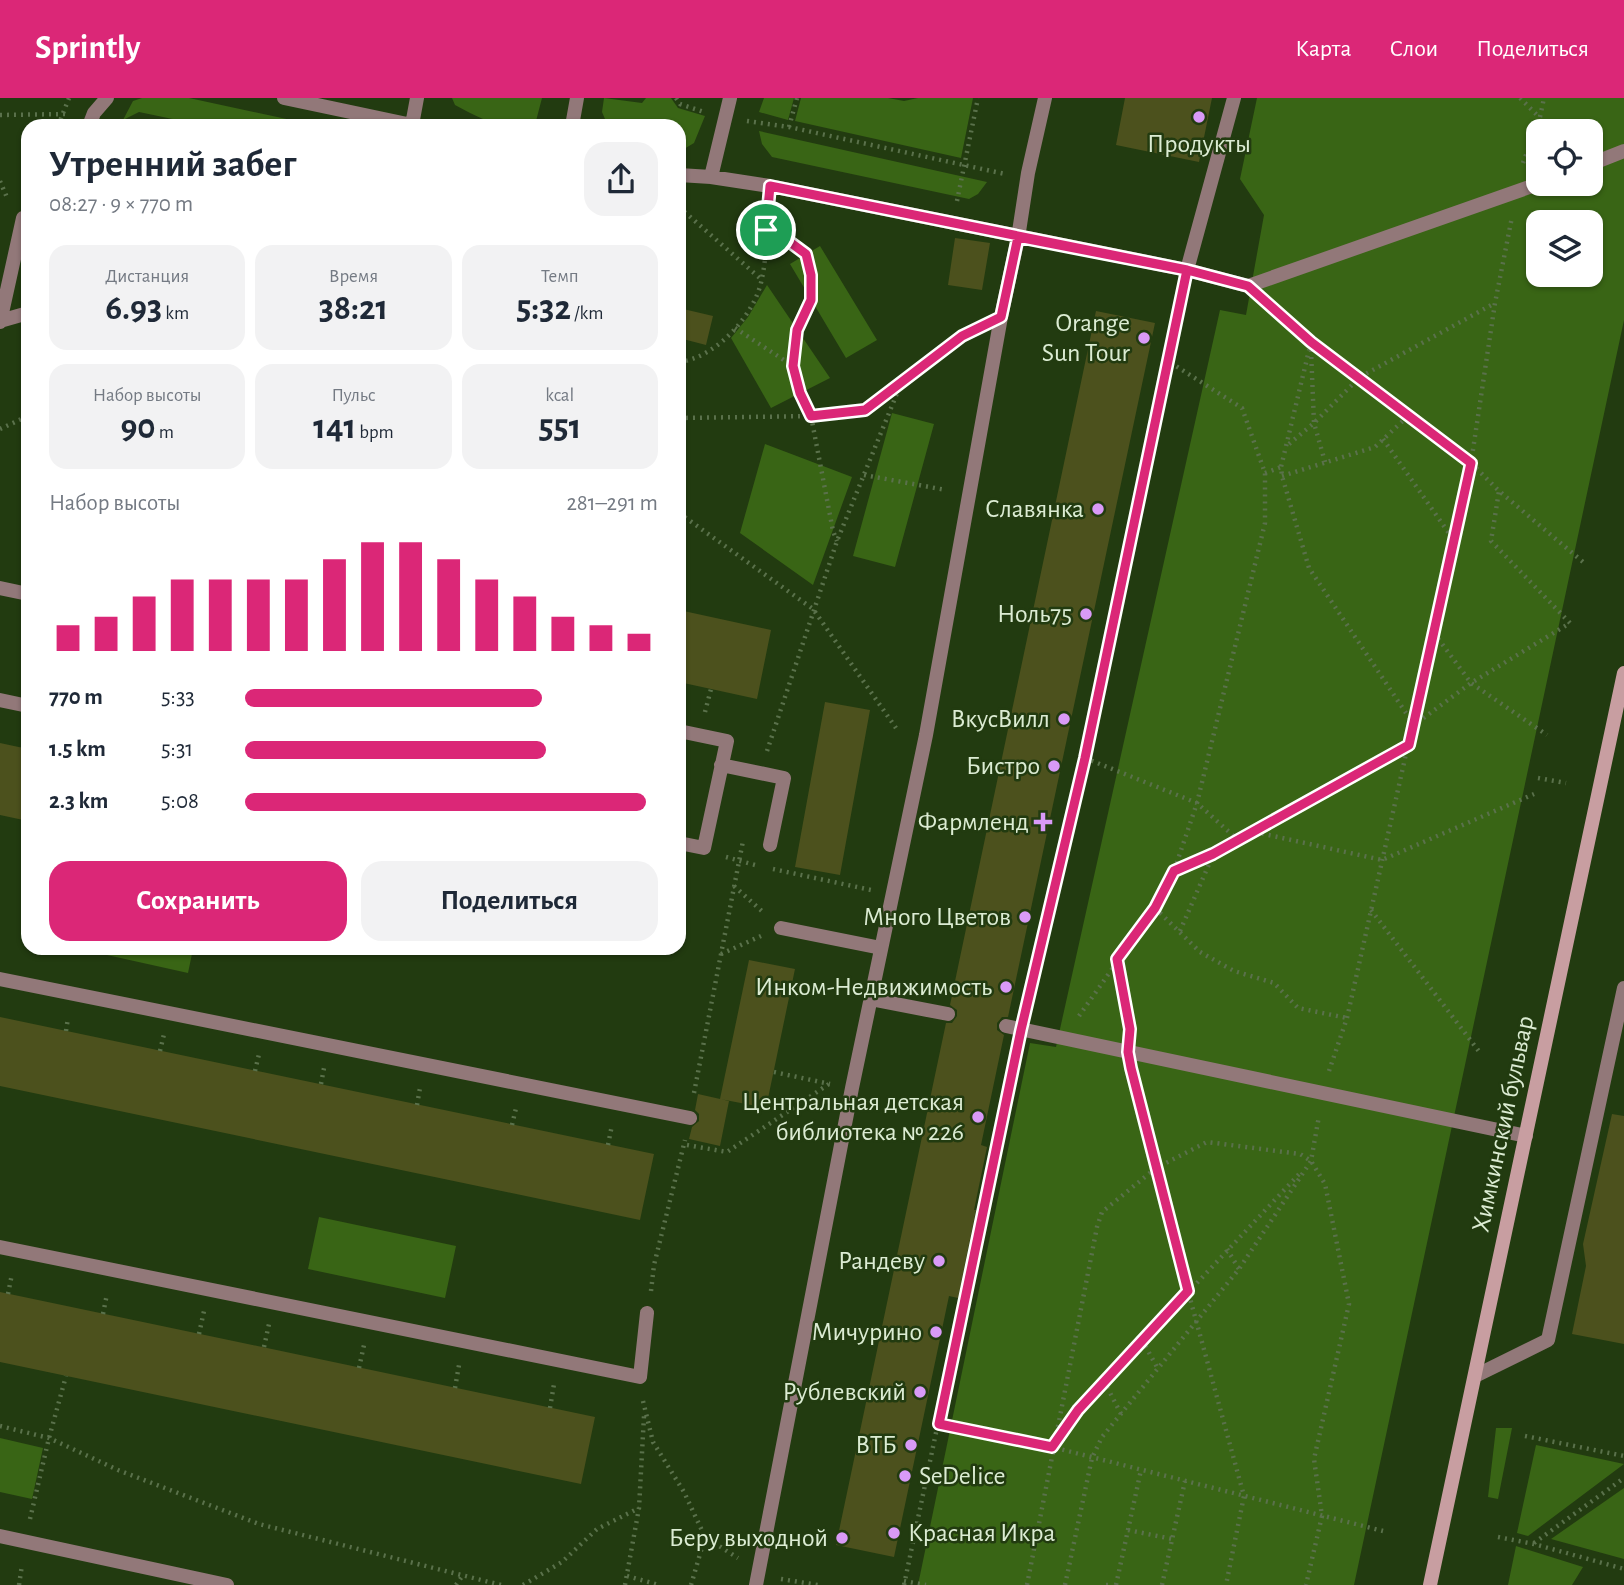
<!DOCTYPE html>
<html lang="ru">
<meta charset="utf-8">
<style>
:root{--surface:#fff;--page:#f2f2f3;--text:#1f2937;--muted:#747a83;--accent:#db2777}
body{margin:0;font-family:"Alegreya Sans",sans-serif;background:var(--page);color:var(--text);height:100vh;display:flex;flex-direction:column;font-size:26px;white-space:nowrap}
*{box-sizing:border-box;margin:0}
p{font-size:23px;color:var(--muted)}
.icon{flex:none;width:38px;height:38px;fill:none;stroke:currentColor;stroke-width:2;stroke-linecap:round;stroke-linejoin:round}
.map{position:relative;flex:1;overflow:hidden}
.drawer{position:absolute;left:21px;top:21px;width:665px;height:836px;display:flex;flex-direction:column;background:var(--surface);border-radius:21px;box-shadow:0 2px 5px #0004}
.drawer>*{flex:none}
.fabs{position:absolute;left:1526px;top:21px;display:grid;gap:14px}
.fabs a{display:grid;place-items:center;width:77px;height:77px;border-radius:14px;background:var(--surface);box-shadow:0 2px 5px #0004;font-size:35px}
.pin{position:absolute;display:grid;place-items:center;width:60px;height:60px;color:#fff;margin:-30px;border:4px solid #fff;border-radius:50%;box-shadow:0 2px 7px #0007}
.round{display:grid;place-items:center;flex:none;width:74px;height:74px;border-radius:21px;background:var(--page)}
.headline{display:flex;align-items:center;justify-content:space-between;height:119px;padding:0 28px}
h1{font-size:38px;font-weight:700;line-height:52px}
.metrics{display:grid;grid-template-columns:repeat(3,1fr);gap:10px;height:119px;padding:7px 28px}
.metrics div{display:grid;align-content:center;border-radius:18px;background:var(--page);text-align:center}
.metrics b{font-size:35px;font-weight:700}
.metrics small{font-size:19px;font-weight:400}
.metrics p{font-size:19px}
.chart{height:196px;padding:14px 28px}
.chart p{display:flex;justify-content:space-between}
.chart svg{width:100%;height:126px;margin-top:7px;stroke:var(--accent);stroke-width:6}
.action{display:flex;gap:14px;margin-top:auto;padding:14px 28px}
.action a{flex:1;height:80px;border-radius:21px;background:var(--accent);color:#fff;font-size:28px;font-weight:700;line-height:80px;text-align:center}
.action a+a{background:var(--page);color:var(--text)}
ul{padding:0 28px;list-style:none;font-size:23px}
li{display:grid;grid-template-columns:112px 84px 1fr;align-items:center;height:52px}
li i{height:18px;border-radius:9px;background:var(--accent)}
header{display:flex;align-items:center;gap:42px;box-sizing:border-box;height:98px;padding:0 35px;background:var(--accent);color:#fff}
header strong{font-size:33px}
nav{display:flex;gap:38px;margin-inline-start:auto;font-size:24px}
.map>svg:first-child{display:block}
.green{fill:#396515;fill-rule:evenodd}
.building{fill:#4c511d}
.lines{fill:none;stroke-linecap:round;stroke-linejoin:round}
.path{stroke:#5a714b;stroke-width:4.5;stroke-dasharray:2 5;stroke-linecap:butt}
.lane{stroke:#927879;stroke-width:14}
.secondary{stroke:#c89ea1;stroke-width:14}
.route-casing{stroke:#fff;stroke-width:14}
.route{stroke:#db2777;stroke-width:9}
.poi-dot{fill:#d99af7;stroke:#223b10;stroke-width:2.5}
.labels{text-anchor:middle;dominant-baseline:central;stroke-width:5;stroke-linejoin:round;paint-order:stroke}
.poi-label{font-size:26px;fill:#dcecd3;stroke:#223b10;text-anchor:end}
.street-label{font-size:26px;fill:#dcecd3;stroke:#223b10}
</style>
<header>
<strong>Sprintly</strong>
<nav><a>Карта</a><a>Слои</a><a>Поделиться</a></nav>
</header>
<div class="map">
<svg width="1624" height="1487" viewBox="0 0 1624 1487">
<rect width="100%" height="100%" fill="#223b10"/>
<path class="green" d="M142 0H189L319 28H206L139 14 123 22 133 3Z
M452 0H542L536 23C502 32 484 23 455 7Z
M604 0 642 5 646 0H671L678 10 705 18 694 45 679 54V28H608L602 14Z
M764 0H794L788 22 759 14Z
M801 0H888L904 3 918 0H973L961 60 795 23Z
M1257 0H1624V222L1354 1487H918L1030 945 1056 949 1220 212 1246 217 1264 117 1240 81ZM1538 33H1591V86H1538ZM1538 124H1591V177H1538Z
M759 33 987 84 978 96 969 101 772 59 762 46Z
M820 148 877 242 846 260 790 166Z
M767 187 830 280 771 310 731 240 748 219Z
M892 315 934 326 895 469 853 458Z
M765 346 852 379 813 487 740 435Z
M80 851H193L188 875Z
M319 1119 456 1148 445 1200 308 1171Z
M1496 1330H1512L1498 1401 1488 1399Z
M0 1340 43 1350 32 1401 0 1394Z
M1536 1347 1624 1366 1528 1438 1517 1435Z
M1624 1390V1461L1551 1441Z
M1516 1448 1583 1469 1572 1487H1508Z"/>
<path class="building" d="M1125 0H1212L1199 64 1116 47Z
M955 140 990 145 982 192 948 187Z
M679 210 713 218 706 247 679 240Z
M1096 213 1155 225 1008 919H1002L997 925V932L1004 937 981 1047 987 1049 974 1112H976L958 1200 949 1198 894 1459 836 1447 946 925H952L957 918V912L950 907Z
M679 512 771 532 757 601 679 584Z
M825 604 870 612 840 777 795 769Z
M0 645 28 651V723L0 717Z
M749 862 795 871 766 1010 720 1001Z
M0 919 654 1056 640 1122 0 988Z
M698 996 729 1003 720 1048 689 1041 692 1029 699 1023V1016L695 1012Z
M1612 1016 1624 1018V1246L1572 1236 1586 1168 1583 1146Z
M0 1194 595 1319 581 1386 0 1264Z"/>
<g class="lines">
<path class="path" d="M676 0 680 6 704 14
M1520 0 1539 19
M0 17 68 16
M747 23 789 29 1005 76
M58 28 69 0
M789 29 797 0
M1523 65 1540 19 1544 0
M0 83 8 102
M957 103 978 0
M679 109 762 182
M766 132 801 150 806 156 811 177V202L797 232 793 268 800 295 811 318 833 433 837 443
M1268 205 1311 244 1471 365 1499 393 1583 464
M735 230 793 268
M1311 244 1281 369 1282 378 1309 470 1414 627 1471 585 1570 525 1491 443 1499 393
M1311 252 1314 325 1325 364
M679 264C716 260 756 216 762 180 767 158 766 133 768 110
M679 320 815 318 865 312 962 238 975 232
M0 331 28 318
M1383 341 1453 441
M1289 346 1314 325 1360 279 1495 205
M1265 375 1281 369
M864 377 946 392
M1282 378 1375 349 1408 318
M679 415 813 511 896 630
M1434 535 1471 585 1547 637
M705 614 711 591
M23 650 27 630
M767 653 837 443 902 283
M1085 660 1197 705 1238 742
M1538 680 1566 685
M1255 734 1382 762 1534 696
M726 759 755 767
M773 771 871 792
M1174 773 1213 756 1408 648
M734 788 764 815
M1155 810 1200 854 1234 873 1274 885 1298 910 1347 920
M1371 812 1481 956
M1180 833 1213 757
M721 856 761 838
M1117 862 1130 929
M1026 907 1085 660 1183 195
M1079 918 1155 810 1174 773 1197 705 1265 425V375L1242 310 1168 263
M66 933 68 920
M160 953 164 936
M255 973 259 956
M1329 973 1347 920 1471 365 1495 205 1512 119
M774 974 830 986
M1133 979 1188 1193 1244 1398 1226 1487
M321 986 324 970
M694 995 743 743
M417 1007 420 990
M512 1027 516 1010
M608 1047 612 1027
M687 1047 727 1054 829 986
M1227 1151 1239 1171
M651 1193 654 1167 685 1042
M8 1196 12 1176
M103 1216 107 1196
M199 1236 204 1213
M1142 1242 1158 1271
M264 1249 269 1226
M359 1270 364 1247
M1104 1283 1121 1316
M455 1290 459 1267
M643 1303 653 1344 684 1394 705 1439 738 1460
M550 1310 554 1286
M939 1326 1052 1349 1383 1433
M0 1328 49 1340 118 1372 259 1426 501 1487
M1525 1338 1624 1358
M1053 1347 1078 1312 1301 1074
M30 1421 49 1340 66 1278
M1128 1432 1172 1441
M1498 1439 1534 1446 1624 1471
M1534 1445 1624 1380
M627 1478 659 1487
M781 1481 818 1487
M904 1483 926 1487
M19 1487 22 1467
M456 1487 463 1477
M523 1487 562 1464 597 1431 639 1410
M625 1487 639 1410 644 1318
M691 1487 705 1439
M904 1487 1016 954
M1027 1487 1097 1129 1102 1114 1156 1070 1207 1044 1300 1056 1311 1063 1325 1086 1349 1206 1314 1361 1322 1418 1306 1487
M1065 1487 1092 1360 1102 1339 1239 1171 1311 1063 1319 1018
M1106 1487H1110
M1116 1487 1141 1372
M1162 1487 1185 1383"/>
<path class="lane" d="M284 0 412 27
M417 0 412 27 418 28
M89 28 94 15 107 0
M572 28 577 0
M1591 66 1624 53
M679 77 711 79 770 88 1187 172 1248 188 1538 86
M711 79 730 0
M1187 172 1234 0
M0 223 28 215
M0 224 23 120
M0 490 28 496
M0 602 28 608
M679 633 727 643 704 750 679 745
M721 667 784 680 770 747
M781 830 881 850
M0 881 690 1020
M870 901 948 916
M1006 928 1526 1038
M0 1149 640 1279 647 1215
M1475 1278 1548 1242 1624 890
M0 1438 227 1487
M756 1487 852 990 926 637 1001 219 1018 140 1028 75 1045 0"/>
<path class="secondary" d="M1430 1487 1624 575"/>
</g>
<g class="lines">
<defs>
<path id="route" d="M766 132 770 88 1187 172 1085 660 1021 932 939 1326 1052 1349 1078 1312 1188 1193 1131 970 1128 954 1130 931 1117 861 1155 810 1174 773 1213 756 1409 647 1471 365 1311 244 1248 188 1187 172 1018 139 1001 219 962 238 865 312 811 318 800 295 793 268 797 232 811 202V177L806 156 783 139 766 132"/>
</defs>
<use href="#route" class="route-casing"/>
<use href="#route" class="route"/>
</g>
<g class="poi-dot">
<circle cx="1199" cy="19" r="7"/>
<circle cx="1144" cy="240" r="7"/>
<circle cx="1098" cy="411" r="7"/>
<circle cx="1086" cy="516" r="7"/>
<circle cx="1064" cy="621" r="7"/>
<circle cx="1054" cy="668" r="7"/>
<path d="M1039.5 713.5h7v7h7v7h-7v7h-7v-7h-7v-7h7z"/>
<circle cx="1025" cy="819" r="7"/>
<circle cx="1006" cy="889" r="7"/>
<circle cx="978" cy="1019" r="7"/>
<circle cx="939" cy="1163" r="7"/>
<circle cx="936" cy="1234" r="7"/>
<circle cx="920" cy="1294" r="7"/>
<circle cx="911" cy="1347" r="7"/>
<circle cx="905" cy="1378" r="7"/>
<circle cx="894" cy="1435" r="7"/>
<circle cx="842" cy="1440" r="7"/>
</g>
<g class="labels">
<g class="poi-label">
<text x="1199" y="46" text-anchor="middle">Продукты</text>
<text x="1130" y="225">Orange<tspan x="1130" dy="30">Sun Tour</tspan></text>
<text x="1084" y="411">Славянка</text>
<text x="1072" y="516">Ноль75</text>
<text x="1050" y="621">ВкусВилл</text>
<text x="1040" y="668">Бистро</text>
<text x="1029" y="724">Фармленд</text>
<text x="1011" y="819">Много Цветов</text>
<text x="992" y="889">Инком-Недвижимость</text>
<text x="964" y="1004">Центральная детская<tspan x="964" dy="30">библиотека № 226</tspan></text>
<text x="925" y="1163">Рандеву</text>
<text x="922" y="1234">Мичурино</text>
<text x="906" y="1294">Рублевский</text>
<text x="897" y="1347">ВТБ</text>
<text x="919" y="1378" text-anchor="start">SeDelice</text>
<text x="908" y="1435" text-anchor="start">Красная Икра</text>
<text x="828" y="1440">Беру выходной</text>
</g>
<g class="street-label">
<text transform="translate(1503 1026) rotate(-78)">Химкинский бульвар</text>
</g>
</g>
</svg>
<div class="fabs">
<a><svg class="icon" aria-label="locate" viewBox="0 0 24 24"><circle cx="12" cy="12" r="6"/><path d="M12 2v4M12 18v4M2 12h4M18 12h4"/></svg></a>
<a><svg class="icon" aria-label="layers" viewBox="0 0 24 24"><path d="M12 4l9 5-9 5-9-5zM3 14l9 5 9-5"/></svg></a>
</div>
<div class="pin" style="left:766px;top:132px;background:#1e9e55"><svg class="icon" aria-label="arrive" viewBox="0 0 24 24"><path d="M6 21V4h12l-3 4 3 4H6"/></svg></div>
<section class="drawer">
<div class="headline"><div><h1>Утренний забег</h1><p>08:27 · 9 × 770 m</p></div><a class="round"><svg class="icon" aria-label="share" viewBox="0 0 24 24"><path d="M12 15V3M7 8l5-5 5 5M5 13v7h14v-7"/></svg></a></div>
<div class="metrics">
<div><p>Дистанция</p><b>6.93<small> km</small></b></div>
<div><p>Время</p><b>38:21</b></div>
<div><p>Темп</p><b>5:32<small> /km</small></b></div>
</div>
<div class="metrics">
<div><p>Набор высоты</p><b>90<small> m</small></b></div>
<div><p>Пульс</p><b>141<small> bpm</small></b></div>
<div><p>kcal</p><b>551</b></div>
</div>
<div class="chart"><p><span>Набор высоты</span>281–291 m</p>
<svg viewBox="0 0 160 44" preserveAspectRatio="none"><path d="M5 44V35M15 44V32M25 44V25M35 44V19M45 44V19M55 44V19M65 44V19M75 44V12M85 44V6M95 44V6M105 44V12M115 44V19M125 44V25M135 44V32M145 44V35M155 44V38"/></svg>
</div>
<ul>
<li><b>770 m</b>5:33<i style="width:72%"></i></li>
<li><b>1.5 km</b>5:31<i style="width:73%"></i></li>
<li><b>2.3 km</b>5:08<i style="width:97%"></i></li>
</ul>
<div class="action"><a>Сохранить</a><a>Поделиться</a></div>
</section>
</div>
